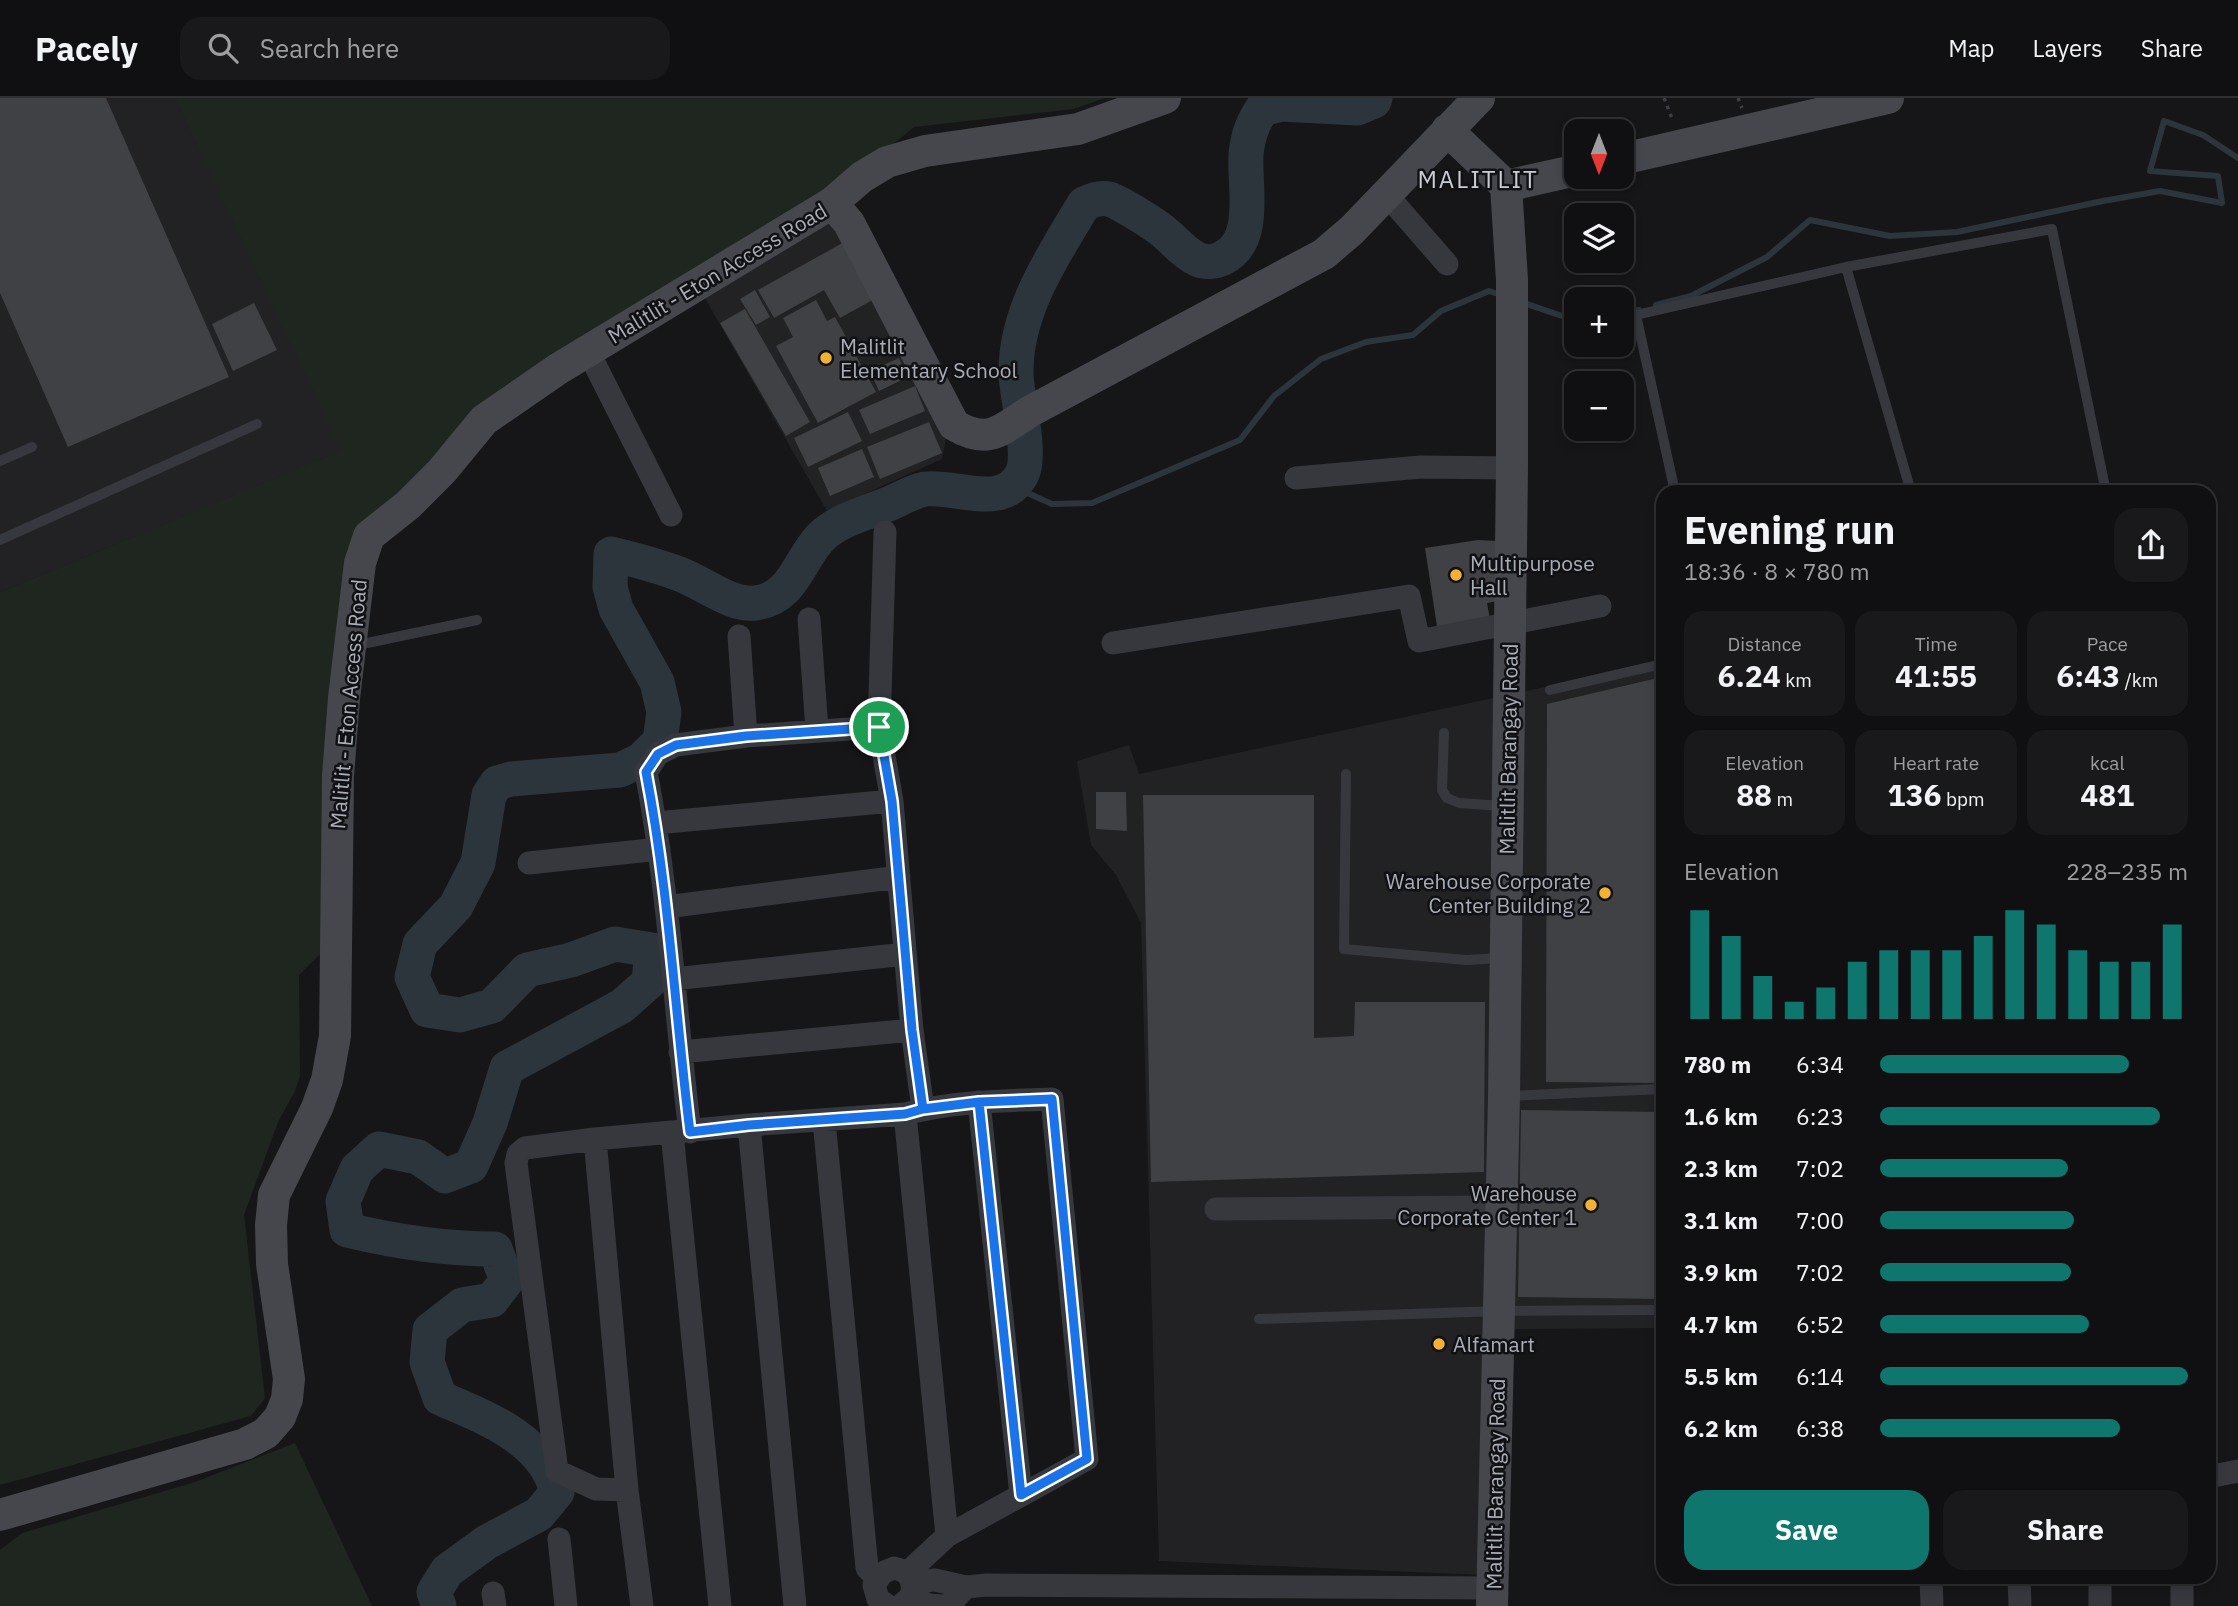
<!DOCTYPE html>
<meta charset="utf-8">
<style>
:root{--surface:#101012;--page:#19191b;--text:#f1f3f6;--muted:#9c9d9f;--line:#303032;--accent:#0f766e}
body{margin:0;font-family:"IBM Plex Sans",sans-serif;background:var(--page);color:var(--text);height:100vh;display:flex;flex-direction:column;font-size:26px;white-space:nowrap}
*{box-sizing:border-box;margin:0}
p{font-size:23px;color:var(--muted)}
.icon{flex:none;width:38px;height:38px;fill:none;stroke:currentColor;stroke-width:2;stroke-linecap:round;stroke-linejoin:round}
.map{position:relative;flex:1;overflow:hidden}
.details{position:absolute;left:1656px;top:387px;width:560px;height:1099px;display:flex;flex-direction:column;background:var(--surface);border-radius:21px;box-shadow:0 4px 10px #0003,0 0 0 2px var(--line)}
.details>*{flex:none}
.needle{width:46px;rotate:180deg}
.buttons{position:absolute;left:1564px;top:21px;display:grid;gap:14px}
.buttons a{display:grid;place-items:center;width:70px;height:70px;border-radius:14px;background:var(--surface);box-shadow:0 4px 10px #0003,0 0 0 2px var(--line);font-size:35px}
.pin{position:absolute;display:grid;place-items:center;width:60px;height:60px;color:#fff;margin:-30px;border:4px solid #fff;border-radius:50%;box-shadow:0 2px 7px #0007}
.round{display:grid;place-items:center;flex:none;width:74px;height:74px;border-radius:21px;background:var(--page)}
.head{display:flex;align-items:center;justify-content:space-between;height:119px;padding:0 28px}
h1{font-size:38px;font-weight:800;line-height:52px}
.metrics{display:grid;grid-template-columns:repeat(3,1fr);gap:10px;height:119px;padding:7px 28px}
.metrics div{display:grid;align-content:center;border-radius:18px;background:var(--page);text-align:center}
.metrics b{font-size:30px;font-weight:800}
.metrics small{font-size:19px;font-weight:400}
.metrics p{font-size:19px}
.chart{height:196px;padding:14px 28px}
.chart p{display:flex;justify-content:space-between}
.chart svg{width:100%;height:126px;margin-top:7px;stroke:var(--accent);stroke-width:6}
.primary-button{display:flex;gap:14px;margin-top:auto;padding:14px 28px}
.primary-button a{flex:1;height:80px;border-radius:21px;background:var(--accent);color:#fff;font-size:28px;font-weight:800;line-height:80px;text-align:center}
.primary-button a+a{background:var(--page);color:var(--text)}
ul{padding:0 28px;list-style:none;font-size:23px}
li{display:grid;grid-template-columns:112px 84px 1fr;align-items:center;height:52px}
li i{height:18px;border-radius:9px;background:var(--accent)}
header{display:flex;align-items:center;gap:42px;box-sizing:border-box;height:98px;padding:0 35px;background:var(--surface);border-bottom:2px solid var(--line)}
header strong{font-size:33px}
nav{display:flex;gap:38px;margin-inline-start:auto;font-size:24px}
.search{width:490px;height:63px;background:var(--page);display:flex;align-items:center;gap:18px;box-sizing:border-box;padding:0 24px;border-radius:21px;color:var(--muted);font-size:26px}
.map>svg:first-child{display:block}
.built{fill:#222225}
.green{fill:#1e261f}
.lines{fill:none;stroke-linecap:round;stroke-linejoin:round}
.stream{stroke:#2c353c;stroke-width:6}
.river{stroke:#2c353c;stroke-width:35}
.building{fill:#404145}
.path{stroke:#3d3f44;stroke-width:3.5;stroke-dasharray:3.5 5;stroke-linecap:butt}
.lane{stroke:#37383d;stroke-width:10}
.street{stroke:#37383d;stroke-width:23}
.secondary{stroke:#45474d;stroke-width:32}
.route-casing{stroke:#fff;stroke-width:14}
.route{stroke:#1a73e8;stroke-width:9}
.poi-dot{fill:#f2b134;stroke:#111113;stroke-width:2.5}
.labels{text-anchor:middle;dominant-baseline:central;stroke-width:5;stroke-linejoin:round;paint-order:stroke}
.street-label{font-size:21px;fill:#a8adb8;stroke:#111113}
.poi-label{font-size:21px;fill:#a8adb8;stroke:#111113;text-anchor:start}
.quarter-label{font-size:24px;letter-spacing:2px;fill:#c9ccd4;stroke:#111113}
</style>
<header>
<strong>Pacely</strong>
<div class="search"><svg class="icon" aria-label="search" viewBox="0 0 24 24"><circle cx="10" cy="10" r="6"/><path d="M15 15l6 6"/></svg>Search here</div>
<nav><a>Map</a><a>Layers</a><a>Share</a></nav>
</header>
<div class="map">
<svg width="2238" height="1508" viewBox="0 0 2238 1508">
<rect width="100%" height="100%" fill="#161618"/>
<path class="built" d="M0 0H176L343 353 0 494Z
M842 112 948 330 942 361 827 413 699 190Z
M1662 564V1230L1513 1231 1506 1478 1159 1463 1141 825 1116 777 1091 747 1077 663 1129 647 1139 676Z"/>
<path class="green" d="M175 0H1105L1074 11 914 29 881 56 555 267 360 432 324 852 299 877 300 978 295 993 278 1024 244 1117 265 1300 251 1318 0 1387V494L341 353Z
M295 1345 372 1508H0V1452L22 1435 195 1384Z"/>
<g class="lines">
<path class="stream" d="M1521 204 1562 218 1577 217
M1656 207 1691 198 1767 159 1810 122 1890 138 1957 134 2103 103 2160 93 2222 105 2218 78 2150 73 2164 23 2203 37 2238 60
M1622 215 1639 212
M1014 389 1052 406 1092 405 1240 342 1274 298 1321 261 1366 244 1413 237 1441 213 1489 193 1501 197"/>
<path class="river" d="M439 1508 434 1494 447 1473 487 1444 539 1416 557 1394C545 1342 485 1319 440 1300L427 1264 430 1232 462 1207 492 1202 507 1182 495 1151C444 1151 397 1144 347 1132L343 1103 357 1071 379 1051 418 1059 445 1078 471 1068 490 1025 507 970 622 908 649 884 652 852 615 846 571 862 527 872 492 908 460 917 427 912 412 879 420 846 456 808 478 765 489 697 497 685 511 681 620 672 641 662 660 643 664 614 657 584 616 511 610 489 611 456C636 462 659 468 682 477 705 486 731 508 756 505 793 500 798 464 820 440 837 422 869 414 891 405 902 400 914 393 925 391 957 387 1003 413 1022 376 1032 356 1017 301 1016 276 1015 213 1053 158 1084 106 1092 102 1100 99 1109 101 1119 104 1151 124 1160 131 1174 141 1182 154 1197 161 1205 165 1215 164 1223 160 1258 143 1244 87 1246 56 1248 38 1252 26 1262 11L1281 6 1357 10 1374 3 1375 0"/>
</g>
<path class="building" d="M0 0H106L229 279 68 349 0 195Z
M846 143 878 199 840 220 824 192 774 220 758 192Z
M755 192 770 219 756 227 740 201Z
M816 202 827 223 835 219 876 294 818 325 776 248 793 239 783 220Z
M254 205 277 252 233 273 212 226Z
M745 211 810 324 786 338 720 225Z
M899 260 908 279 879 293 870 273Z
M915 288 925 313 870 336 859 312Z
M848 314 862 343 808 369 794 340Z
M929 324 942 355 880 381 867 349Z
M862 351 874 379 830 398 818 370Z
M1478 442 1497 443 1499 503 1487 505 1491 527 1438 535 1425 450Z
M1662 579V985L1546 984 1547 606Z
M1096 694H1126L1127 733 1096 731Z
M1143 697H1314V940L1354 938 1355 904H1485L1484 1074 1151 1084Z
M1521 1012 1662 1014V1201L1518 1199Z"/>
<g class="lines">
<path class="path" d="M1664 0 1673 23
M1738 0 1742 10"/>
<path class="lane" d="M1846 169 1911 394
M0 363 32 349
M1675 394 1636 217 1846 169 2052 131 2106 394
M0 442 257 326
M353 548 477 522
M1550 592 1662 566
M1444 635 1442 692 1447 700 1459 705 1505 708
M1346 676 1344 851 1466 862 1502 860
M1507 998 1662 991
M1259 1221 1499 1213 1662 1212"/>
<path class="street" d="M1386 96 1447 166
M588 253 671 417
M1296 380 1421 369 1512 370
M885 434 879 629 892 703 912 932 923 1011
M809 521 817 632
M739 538 746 638
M1113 545 1409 498 1419 543 1600 508
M656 725 892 703
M529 765 659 751
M666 809 899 779
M674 881 905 856
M680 954 912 932
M979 1004 1021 1397
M905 1016 947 1438
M824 1023 867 1470 877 1480
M749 1027 795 1508
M690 1034C675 914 669 793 646 674L658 656 676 647 746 638 879 629
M672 1035 720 1508
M595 1041 627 1392 642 1508
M1216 1111 1500 1109
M2208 1379 2238 1373
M627 1392 596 1391 557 1373 516 1065 518 1056 525 1050 595 1041 749 1027 905 1016C953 1003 1003 1003 1052 1001L1087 1361 947 1438 907 1475
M559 1441 566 1508
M1931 1479 1932 1508
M2019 1479 2020 1508
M2100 1479V1508
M2182 1479V1508
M912 1484 935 1482 966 1489
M493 1495 495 1508
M911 1499 929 1507 943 1508
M888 1508 878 1501 874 1487 882 1475 894 1470C910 1473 915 1484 911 1499L900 1508
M948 1508 966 1489 987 1487 1493 1490"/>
<path class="secondary" d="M1447 32 1506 88
M1622 61 1888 0
M1506 88 1577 72
M832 105 849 125 954 327C988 347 1000 333 1029 314L1324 156 1352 132 1479 0
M0 1417 245 1346 266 1335 280 1319 287 1301 289 1281 272 1166 271 1127 274 1097 317 1010 327 982 335 938 338 678 344 600 360 465 369 438 408 407 442 373 484 322 558 271 832 105 862 79 887 64 925 53 1078 31 1165 0
M1492 1508 1504 998 1512 370V182L1506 88"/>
</g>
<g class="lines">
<defs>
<path id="route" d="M879 629 746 638 676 647 658 656 646 674C669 793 675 914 690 1034L749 1027 905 1016 923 1011 979 1004 1021 1397 1087 1361 1052 1001 979 1004 923 1011 912 932 892 703 879 629"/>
</defs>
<use href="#route" class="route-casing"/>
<use href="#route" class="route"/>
</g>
<g class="poi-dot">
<circle cx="826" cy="260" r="7"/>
<circle cx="1456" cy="477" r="7"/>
<circle cx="1605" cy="795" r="7"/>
<circle cx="1591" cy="1107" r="7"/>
<circle cx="1439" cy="1246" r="7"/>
</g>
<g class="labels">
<g class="street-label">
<text transform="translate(717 175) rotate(-31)">Malitlit - Eton Access Road</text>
<text transform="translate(348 606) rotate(-85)">Malitlit - Eton Access Road</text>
<text transform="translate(1508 651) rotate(-89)">Malitlit Barangay Road</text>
<text transform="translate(1495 1386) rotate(-89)">Malitlit Barangay Road</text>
</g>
<g class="poi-label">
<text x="840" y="248">Malitlit<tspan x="840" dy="24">Elementary School</tspan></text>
<text x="1470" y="465">Multipurpose<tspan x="1470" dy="24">Hall</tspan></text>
<text x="1591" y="783" text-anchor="end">Warehouse Corporate<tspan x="1591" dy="24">Center Building 2</tspan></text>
<text x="1577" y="1095" text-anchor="end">Warehouse<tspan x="1577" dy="24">Corporate Center 1</tspan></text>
<text x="1453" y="1246">Alfamart</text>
</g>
<g class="quarter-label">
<text x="1478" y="81">MALITLIT</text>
</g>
</g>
</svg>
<div class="buttons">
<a><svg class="needle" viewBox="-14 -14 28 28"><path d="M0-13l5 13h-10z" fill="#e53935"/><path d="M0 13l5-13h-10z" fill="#9c9d9f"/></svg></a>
<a><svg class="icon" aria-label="layers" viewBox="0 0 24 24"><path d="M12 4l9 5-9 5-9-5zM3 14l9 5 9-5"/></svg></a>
<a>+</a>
<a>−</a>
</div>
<div class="pin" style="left:879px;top:629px;background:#1e9e55"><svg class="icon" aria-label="arrive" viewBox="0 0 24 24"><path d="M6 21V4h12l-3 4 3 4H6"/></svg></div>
<section class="details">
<div class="head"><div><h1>Evening run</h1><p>18:36 · 8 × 780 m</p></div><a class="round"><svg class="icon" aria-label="share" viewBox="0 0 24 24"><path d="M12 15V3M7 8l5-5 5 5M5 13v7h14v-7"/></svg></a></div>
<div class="metrics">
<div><p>Distance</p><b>6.24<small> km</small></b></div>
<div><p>Time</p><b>41:55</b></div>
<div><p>Pace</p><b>6:43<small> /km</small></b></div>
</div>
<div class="metrics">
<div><p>Elevation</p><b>88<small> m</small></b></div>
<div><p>Heart rate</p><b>136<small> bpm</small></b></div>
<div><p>kcal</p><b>481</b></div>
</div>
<div class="chart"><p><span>Elevation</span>228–235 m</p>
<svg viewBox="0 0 160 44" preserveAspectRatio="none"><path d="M5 44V6M15 44V15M25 44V29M35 44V38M45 44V33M55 44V24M65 44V20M75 44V20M85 44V20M95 44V15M105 44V6M115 44V11M125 44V20M135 44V24M145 44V24M155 44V11"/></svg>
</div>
<ul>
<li><b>780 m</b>6:34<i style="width:81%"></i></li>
<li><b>1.6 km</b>6:23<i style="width:91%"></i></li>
<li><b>2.3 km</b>7:02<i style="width:61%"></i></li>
<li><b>3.1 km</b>7:00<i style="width:63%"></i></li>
<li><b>3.9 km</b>7:02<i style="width:62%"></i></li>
<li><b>4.7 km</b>6:52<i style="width:68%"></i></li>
<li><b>5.5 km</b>6:14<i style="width:100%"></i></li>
<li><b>6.2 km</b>6:38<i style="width:78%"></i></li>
</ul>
<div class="primary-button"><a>Save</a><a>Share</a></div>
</section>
</div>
